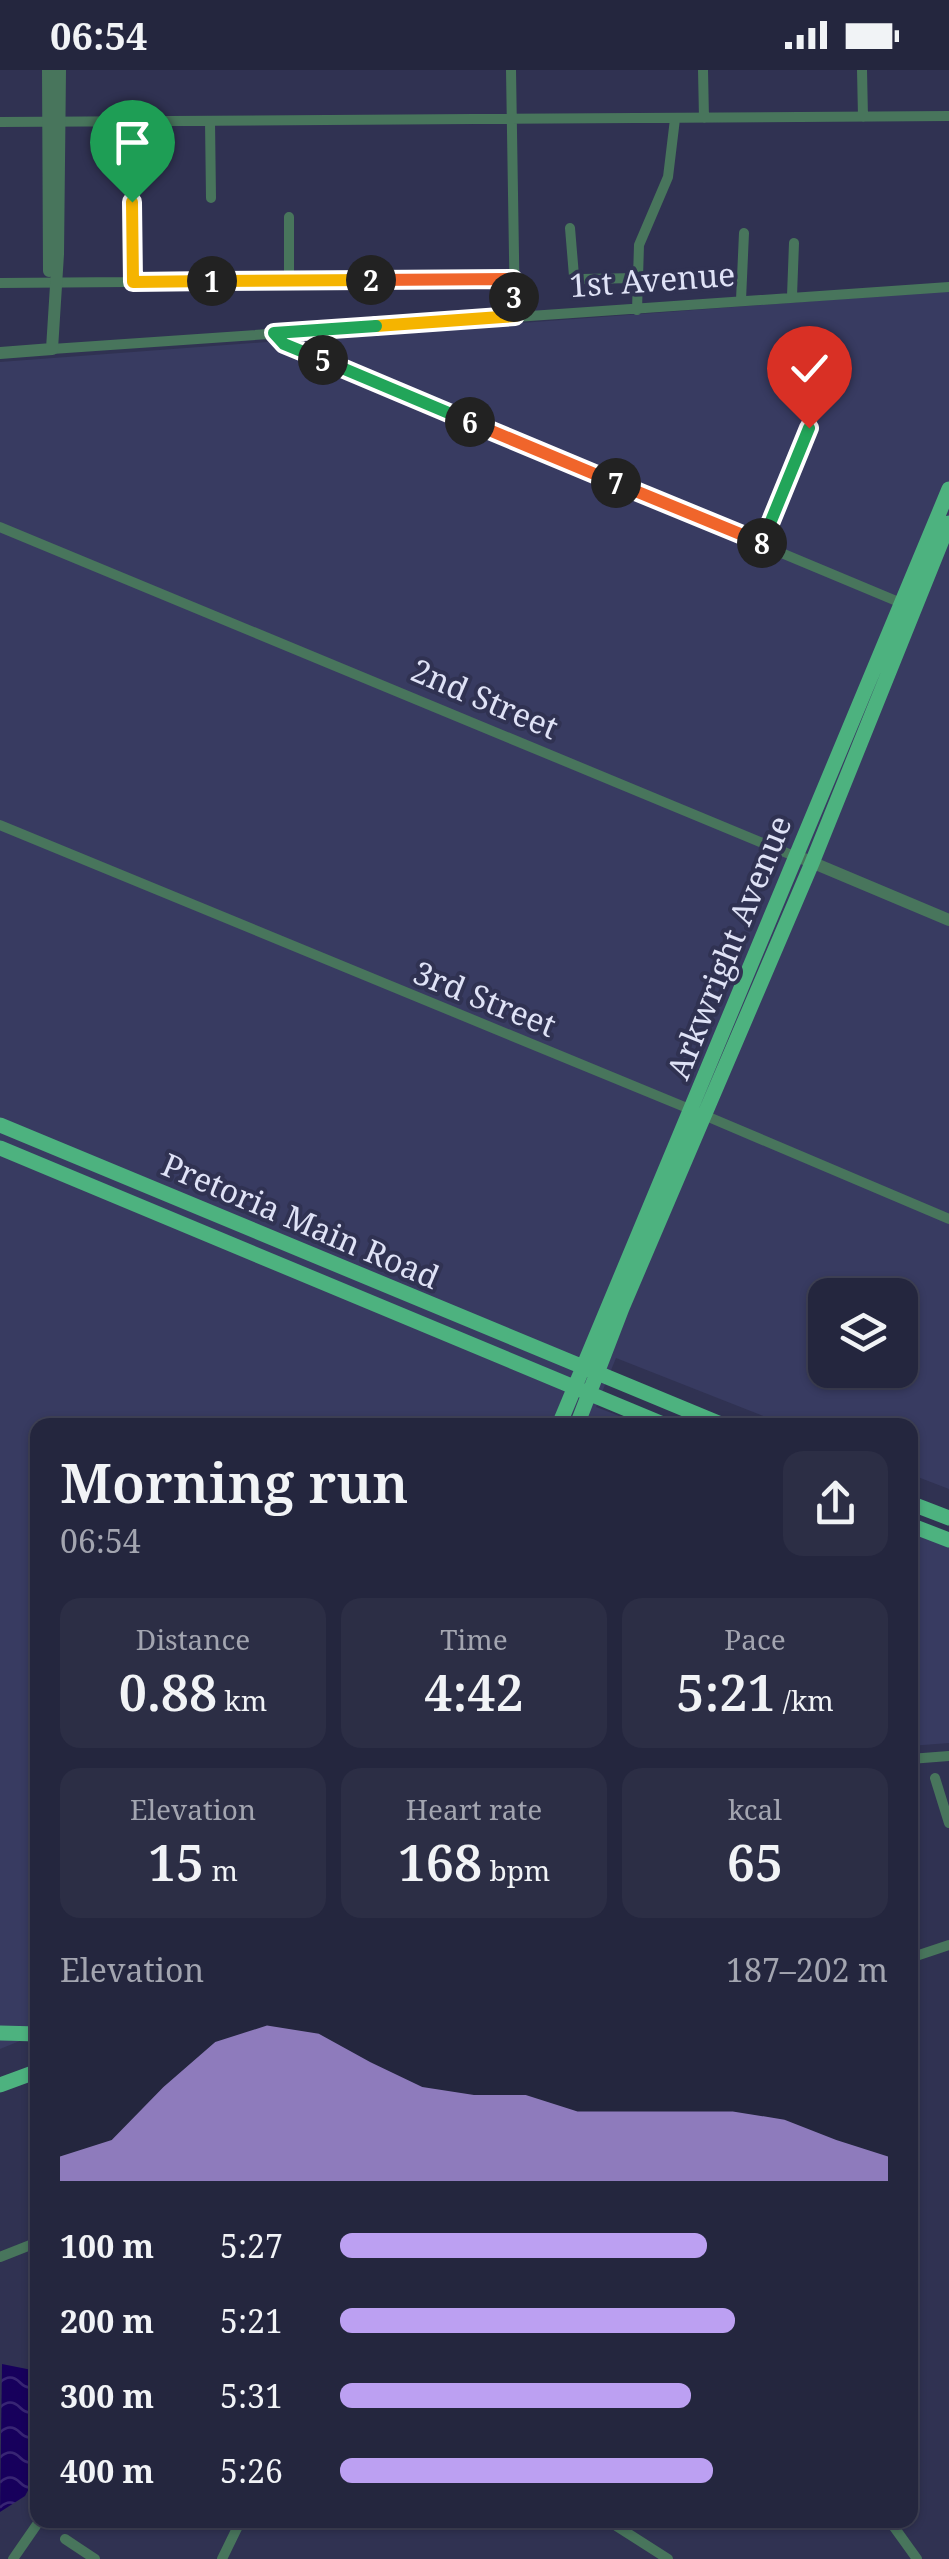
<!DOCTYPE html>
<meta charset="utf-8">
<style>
:root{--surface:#24263e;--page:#2c2e45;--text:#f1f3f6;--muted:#a3a5b0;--line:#414358;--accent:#bca0f2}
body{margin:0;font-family:"Noto Serif",serif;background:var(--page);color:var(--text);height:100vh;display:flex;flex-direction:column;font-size:38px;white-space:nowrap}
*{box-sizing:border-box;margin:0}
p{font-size:32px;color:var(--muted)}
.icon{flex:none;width:55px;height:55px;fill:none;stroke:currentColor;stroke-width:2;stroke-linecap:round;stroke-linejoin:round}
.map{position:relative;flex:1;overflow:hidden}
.sheet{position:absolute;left:30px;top:1348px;width:888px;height:1110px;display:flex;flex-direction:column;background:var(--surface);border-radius:20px;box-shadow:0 2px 8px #0004,0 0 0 2px var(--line)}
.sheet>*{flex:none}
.fabs{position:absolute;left:808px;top:1208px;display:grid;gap:20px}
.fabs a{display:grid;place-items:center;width:110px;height:110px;border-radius:20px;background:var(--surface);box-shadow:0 2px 8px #0004,0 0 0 2px var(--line);font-size:50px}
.pin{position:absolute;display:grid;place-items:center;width:85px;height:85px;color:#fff;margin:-102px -42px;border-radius:50% 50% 50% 0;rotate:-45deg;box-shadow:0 0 10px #0007}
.pin .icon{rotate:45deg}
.km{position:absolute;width:50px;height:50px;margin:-25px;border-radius:50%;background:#222;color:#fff;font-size:28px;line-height:50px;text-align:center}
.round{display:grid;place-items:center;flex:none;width:105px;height:105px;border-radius:20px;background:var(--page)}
.head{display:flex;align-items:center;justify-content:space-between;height:170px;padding:0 30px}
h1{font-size:55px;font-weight:600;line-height:75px}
.figures{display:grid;grid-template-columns:repeat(3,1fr);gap:15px;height:170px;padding:10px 30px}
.figures div{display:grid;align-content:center;border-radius:20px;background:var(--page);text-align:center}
.figures b{font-size:50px;font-weight:600}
.figures small{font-size:28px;font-weight:400}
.figures p{font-size:28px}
.chart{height:280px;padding:20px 30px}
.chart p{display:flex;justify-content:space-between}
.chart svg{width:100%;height:180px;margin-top:10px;fill:var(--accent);opacity:.7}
ul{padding:0 30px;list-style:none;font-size:32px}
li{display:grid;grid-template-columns:160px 120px 1fr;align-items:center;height:75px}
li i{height:25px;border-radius:12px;background:var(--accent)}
.status{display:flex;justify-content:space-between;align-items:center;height:70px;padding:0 50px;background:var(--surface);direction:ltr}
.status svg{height:28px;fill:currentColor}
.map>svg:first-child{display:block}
.built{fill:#383b61;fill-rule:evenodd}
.water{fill:url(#water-waves)}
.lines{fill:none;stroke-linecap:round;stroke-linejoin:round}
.minor{stroke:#48755c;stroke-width:10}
.tertiary{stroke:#48755c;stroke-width:12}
.primary{stroke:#4db27f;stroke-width:15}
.split-1-casing{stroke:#fff;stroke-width:20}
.split-2-casing{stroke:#fff;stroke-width:20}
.split-3-casing{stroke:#fff;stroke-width:20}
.split-4-casing{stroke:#fff;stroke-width:20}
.split-5-casing{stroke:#fff;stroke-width:20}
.split-6-casing{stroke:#fff;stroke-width:20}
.split-7-casing{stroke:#fff;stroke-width:20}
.split-8-casing{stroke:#fff;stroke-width:20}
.split-9-casing{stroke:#fff;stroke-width:20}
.split-1{stroke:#f5b400;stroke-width:12}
.split-2{stroke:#f5b400;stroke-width:12}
.split-3{stroke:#f0652b;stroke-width:12}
.split-4{stroke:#f5b400;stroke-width:12}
.split-5{stroke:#22a559;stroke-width:12}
.split-6{stroke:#22a559;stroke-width:12}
.split-7{stroke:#f0652b;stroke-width:12}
.split-8{stroke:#f0652b;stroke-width:12}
.split-9{stroke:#22a559;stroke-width:12}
.labels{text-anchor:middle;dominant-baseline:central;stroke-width:8;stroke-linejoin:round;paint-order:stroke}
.street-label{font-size:32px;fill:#dfe2f6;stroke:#303252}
</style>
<div class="status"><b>06:54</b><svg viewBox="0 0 49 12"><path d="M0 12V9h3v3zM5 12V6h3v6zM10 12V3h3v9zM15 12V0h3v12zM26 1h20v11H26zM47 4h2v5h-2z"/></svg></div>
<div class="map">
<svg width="949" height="2489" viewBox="0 0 949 2489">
<defs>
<pattern id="water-waves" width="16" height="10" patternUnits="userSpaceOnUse" patternTransform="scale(2.5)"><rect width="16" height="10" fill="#17005c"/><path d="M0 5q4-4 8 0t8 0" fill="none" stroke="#382574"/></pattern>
</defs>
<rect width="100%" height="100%" fill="#303252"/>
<path class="built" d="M949 221V1419L910 1404V1355H786L616 1288 596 1337 643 1355H38L37 1964 0 1979V292ZM825 1225H900V1300H825Z
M910 1460 949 1475V1673L910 1676Z"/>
<path class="water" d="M2 2294 37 2301V2404L25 2426 0 2442Z"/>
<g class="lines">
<path class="minor" d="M511 0 515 247
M703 0 704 48
M862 0 863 47
M132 51 133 212
M210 51 211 128
M0 52 949 46
M570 158 574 206 581 209 638 208
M289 210V147
M0 213 513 209
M792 226 794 173
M741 230 744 163
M637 240 639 175 668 107 675 49
M274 263 284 275 906 535
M52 279 949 217
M0 457 794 786
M762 474 836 292
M0 755 692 1040 949 1149
M910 1689 949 1686
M935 1708 949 1753
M910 1888 949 1875
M0 2187 38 2172
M607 2450 668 2489
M889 2450 917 2489
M65 2469 95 2489
M13 2489 40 2450
M222 2489 241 2450"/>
<path class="tertiary" d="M48 0 49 201
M0 283 52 279 58 184 60 0
M804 789 949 850"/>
<path class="primary" d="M0 1055 723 1355
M0 1078 665 1355
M559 1355 949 419
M577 1355 622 1238 812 793 949 453
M910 1433 949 1448
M910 1455 949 1470
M0 1963 38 1964
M0 2015 38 2001"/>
</g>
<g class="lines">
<defs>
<path id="split-1" d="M132 132 133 212 212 211"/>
<path id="split-2" d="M212 211 371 210"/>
<path id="split-3" d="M371 210 513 209 514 227"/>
<path id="split-4" d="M376 256 515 246 514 227"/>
<path id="split-5" d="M323 290 284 274 274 263 376 256"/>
<path id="split-6" d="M323 290 470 352"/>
<path id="split-7" d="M470 352 616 413"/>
<path id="split-8" d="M616 413 762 473"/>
<path id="split-9" d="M762 473 809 358"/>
</defs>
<use href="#split-1" class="split-1-casing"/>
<use href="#split-2" class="split-2-casing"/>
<use href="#split-3" class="split-3-casing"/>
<use href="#split-4" class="split-4-casing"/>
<use href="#split-5" class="split-5-casing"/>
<use href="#split-6" class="split-6-casing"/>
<use href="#split-7" class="split-7-casing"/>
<use href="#split-8" class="split-8-casing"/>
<use href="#split-9" class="split-9-casing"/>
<use href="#split-1" class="split-1"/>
<use href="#split-2" class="split-2"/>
<use href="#split-3" class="split-3"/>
<use href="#split-4" class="split-4"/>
<use href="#split-5" class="split-5"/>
<use href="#split-6" class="split-6"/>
<use href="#split-7" class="split-7"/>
<use href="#split-8" class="split-8"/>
<use href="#split-9" class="split-9"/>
</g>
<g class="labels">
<g class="street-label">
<text transform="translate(652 209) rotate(-4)">1st Avenue</text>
<text transform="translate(485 628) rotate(23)">2nd Street</text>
<text transform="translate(728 877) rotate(-68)">Arkwright Avenue</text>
<text transform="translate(485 928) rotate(22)">3rd Street</text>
<text transform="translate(301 1150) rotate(23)">Pretoria Main Road</text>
</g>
</g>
</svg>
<div class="fabs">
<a><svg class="icon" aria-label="layers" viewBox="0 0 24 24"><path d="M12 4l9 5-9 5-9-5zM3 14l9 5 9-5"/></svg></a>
</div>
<div class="pin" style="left:132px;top:132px;background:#1e9e55"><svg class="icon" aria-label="arrive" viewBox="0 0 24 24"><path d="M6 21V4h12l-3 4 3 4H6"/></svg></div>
<div class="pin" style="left:809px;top:358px;background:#d93025"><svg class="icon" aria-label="check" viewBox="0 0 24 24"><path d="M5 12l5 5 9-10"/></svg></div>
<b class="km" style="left:212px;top:211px">1</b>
<b class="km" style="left:371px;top:210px">2</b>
<b class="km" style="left:514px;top:227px">3</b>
<b class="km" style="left:323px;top:290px">5</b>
<b class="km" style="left:470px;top:352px">6</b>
<b class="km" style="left:616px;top:413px">7</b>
<b class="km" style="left:762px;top:473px">8</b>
<section class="sheet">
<div class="head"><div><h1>Morning run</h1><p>06:54</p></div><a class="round"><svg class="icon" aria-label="share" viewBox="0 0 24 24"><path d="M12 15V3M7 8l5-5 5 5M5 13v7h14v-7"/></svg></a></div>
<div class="figures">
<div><p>Distance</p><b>0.88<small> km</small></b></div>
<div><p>Time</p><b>4:42</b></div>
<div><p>Pace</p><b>5:21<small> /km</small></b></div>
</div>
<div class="figures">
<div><p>Elevation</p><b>15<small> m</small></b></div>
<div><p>Heart rate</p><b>168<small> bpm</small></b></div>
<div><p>kcal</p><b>65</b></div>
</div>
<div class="chart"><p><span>Elevation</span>187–202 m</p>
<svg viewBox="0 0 160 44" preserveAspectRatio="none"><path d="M0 44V38L10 34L20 21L30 10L40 6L50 8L60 15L70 21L80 23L90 23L100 27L110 27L120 27L130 27L140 29L150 34L160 38V44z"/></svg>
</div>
<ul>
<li><b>100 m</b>5:27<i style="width:67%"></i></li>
<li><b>200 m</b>5:21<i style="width:72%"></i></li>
<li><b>300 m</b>5:31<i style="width:64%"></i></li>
<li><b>400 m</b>5:26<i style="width:68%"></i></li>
</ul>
</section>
</div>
